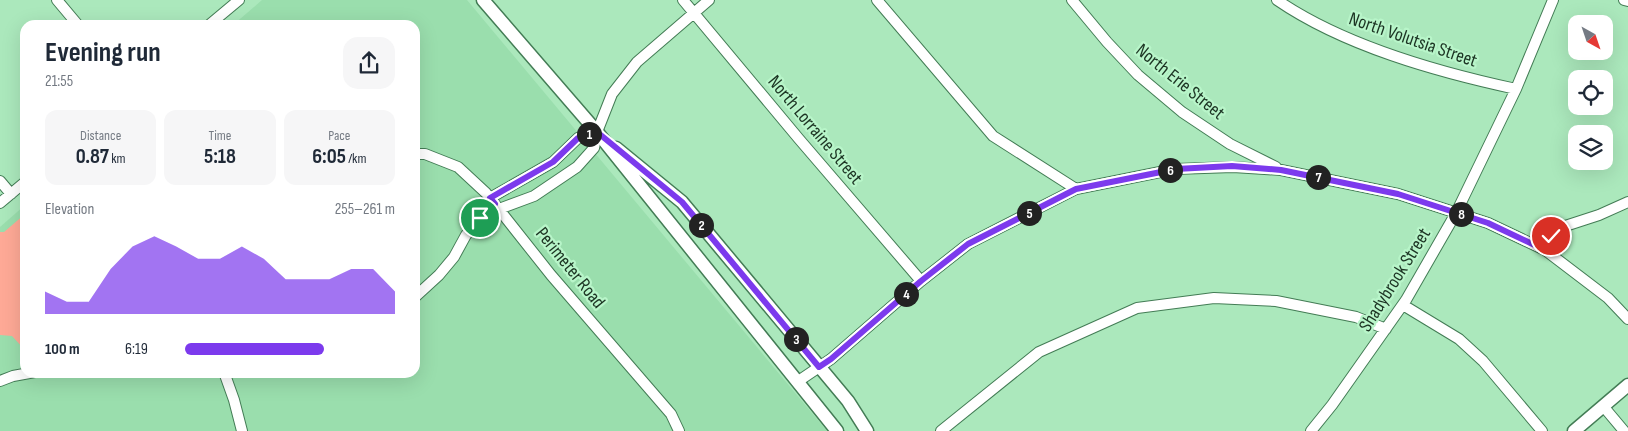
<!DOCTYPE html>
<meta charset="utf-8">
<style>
:root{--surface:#fff;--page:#f6f6f7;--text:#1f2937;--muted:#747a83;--accent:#7c3aed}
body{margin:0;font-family:"Sofia Sans Condensed",sans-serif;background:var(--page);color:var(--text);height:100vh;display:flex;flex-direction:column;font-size:19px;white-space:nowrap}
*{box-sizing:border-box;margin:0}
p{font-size:16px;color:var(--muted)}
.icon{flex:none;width:28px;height:28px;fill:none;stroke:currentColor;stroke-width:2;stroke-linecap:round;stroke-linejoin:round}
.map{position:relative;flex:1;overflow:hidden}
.details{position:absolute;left:20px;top:20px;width:400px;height:358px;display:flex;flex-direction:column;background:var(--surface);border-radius:15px;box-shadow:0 5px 20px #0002}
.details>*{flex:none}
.needle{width:32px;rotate:140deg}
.tools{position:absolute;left:1568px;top:15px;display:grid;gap:10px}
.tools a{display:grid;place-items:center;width:45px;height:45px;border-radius:10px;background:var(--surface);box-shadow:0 5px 20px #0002;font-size:25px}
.pin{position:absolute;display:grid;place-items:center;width:42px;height:42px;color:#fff;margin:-21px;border:2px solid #fff;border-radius:50%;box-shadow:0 1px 5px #0007}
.km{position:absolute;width:25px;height:25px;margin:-12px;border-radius:50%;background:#222;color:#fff;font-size:14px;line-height:25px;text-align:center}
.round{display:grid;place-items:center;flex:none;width:52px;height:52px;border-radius:15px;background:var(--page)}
.headline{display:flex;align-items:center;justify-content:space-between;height:85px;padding:0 25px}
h1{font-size:28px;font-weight:700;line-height:38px}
.stats{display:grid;grid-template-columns:repeat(3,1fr);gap:8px;height:85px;padding:5px 25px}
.stats div{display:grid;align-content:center;border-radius:12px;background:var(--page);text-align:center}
.stats b{font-size:21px;font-weight:700}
.stats small{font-size:14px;font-weight:400}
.stats p{font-size:14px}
.chart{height:140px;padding:10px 25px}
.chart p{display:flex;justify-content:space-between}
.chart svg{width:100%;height:90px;margin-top:5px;fill:var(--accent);opacity:.7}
ul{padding:0 25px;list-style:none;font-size:16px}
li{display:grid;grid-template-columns:80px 60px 1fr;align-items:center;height:38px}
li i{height:12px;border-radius:6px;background:var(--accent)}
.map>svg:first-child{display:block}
.built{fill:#9adead}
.green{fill:#fea996}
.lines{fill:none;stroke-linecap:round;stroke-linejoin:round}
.minor-casing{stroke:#437c55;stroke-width:12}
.major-casing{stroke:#437c55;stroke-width:15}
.minor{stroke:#fff;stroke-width:10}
.major{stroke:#fff;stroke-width:12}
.route-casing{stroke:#fff;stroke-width:10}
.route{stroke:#7c3aed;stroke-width:6}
.labels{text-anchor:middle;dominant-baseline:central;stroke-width:4.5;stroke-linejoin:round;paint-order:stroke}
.street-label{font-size:19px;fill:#1c3423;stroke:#b8f5c9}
</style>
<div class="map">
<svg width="1628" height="431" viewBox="0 0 1628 431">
<rect width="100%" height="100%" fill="#abe8bc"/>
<path class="built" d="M262 0H467L827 431H0V227L25 205V372H415V25H233Z"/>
<path class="green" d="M25 214V349H24L12 336 0 335V232H4Z"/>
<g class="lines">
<defs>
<path id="minor" d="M57 0 78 25
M683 0 799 139 921 281
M877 0 993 136 1076 189
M1072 0 1107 42 1138 75 1182 112 1230 144 1276 167
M1277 0C1344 46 1437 72 1516 89
M1624 0 1628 1
M209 25 239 0
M415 154H425L458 167 486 193 551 275 671 414 679 431
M0 181 11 194
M490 198 553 162 578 138 597 132
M0 203 25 182
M499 209 534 196 577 167 594 148 597 132 612 94 637 62 709 0
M1545 250 1551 236 1559 228 1599 215 1628 202
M415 297 439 275 454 257 466 235 480 218 495 204
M1403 305 1459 339 1483 361 1542 431
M224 372 234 400 242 431
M0 381 13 376 35 372
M797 382 831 359 921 281 968 244 1076 189 1175 169 1233 167 1281 170 1398 194 1488 223 1545 250 1608 298 1628 319
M1603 406 1624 431
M941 431 1039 352 1137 308 1214 298 1276 301 1356 317 1386 329
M1311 431 1332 405 1406 300 1456 213 1516 89 1553 0"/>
<path id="major" d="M483 0 597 132 837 431
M616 148 682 202 848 401 867 431
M1574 431 1628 385"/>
</defs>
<use href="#minor" class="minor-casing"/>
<use href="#major" class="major-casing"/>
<use href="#minor" class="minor"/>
<use href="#major" class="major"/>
</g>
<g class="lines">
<defs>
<path id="route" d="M480 218 495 204 490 198 553 162 578 138 597 132 682 202 819 367 831 359 921 281 968 244 1076 189 1176 169 1232 166 1281 170 1398 194 1488 223 1545 250 1551 236"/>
</defs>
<use href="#route" class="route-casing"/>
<use href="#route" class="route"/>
</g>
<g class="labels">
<g class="street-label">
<text transform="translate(1413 40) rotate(19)">North Volutsia Street</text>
<text transform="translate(1180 82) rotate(39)">North Erie Street</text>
<text transform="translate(815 130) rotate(50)">North Lorraine Street</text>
<text transform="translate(570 268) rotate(51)">Perimeter Road</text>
<text transform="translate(1395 280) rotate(-58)">Shadybrook Street</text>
</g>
</g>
</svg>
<div class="tools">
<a><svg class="needle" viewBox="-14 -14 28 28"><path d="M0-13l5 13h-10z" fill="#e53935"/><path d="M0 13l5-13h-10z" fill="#747a83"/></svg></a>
<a><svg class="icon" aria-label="locate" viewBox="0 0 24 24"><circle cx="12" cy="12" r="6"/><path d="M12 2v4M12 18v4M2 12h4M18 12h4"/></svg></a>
<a><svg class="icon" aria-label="layers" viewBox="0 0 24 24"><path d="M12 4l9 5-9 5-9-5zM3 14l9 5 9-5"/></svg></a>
</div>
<div class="pin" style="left:480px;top:218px;background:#1e9e55"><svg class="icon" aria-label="arrive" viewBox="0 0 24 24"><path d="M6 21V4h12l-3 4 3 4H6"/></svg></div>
<div class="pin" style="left:1551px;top:236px;background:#d93025"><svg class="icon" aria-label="check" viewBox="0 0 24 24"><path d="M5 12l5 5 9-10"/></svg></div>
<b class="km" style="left:589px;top:134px">1</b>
<b class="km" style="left:701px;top:225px">2</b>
<b class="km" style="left:796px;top:339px">3</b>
<b class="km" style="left:906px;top:294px">4</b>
<b class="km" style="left:1029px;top:213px">5</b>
<b class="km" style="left:1170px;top:170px">6</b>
<b class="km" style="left:1318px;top:177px">7</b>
<b class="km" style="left:1461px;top:214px">8</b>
<section class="details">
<div class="headline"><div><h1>Evening run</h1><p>21:55</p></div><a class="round"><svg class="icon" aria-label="share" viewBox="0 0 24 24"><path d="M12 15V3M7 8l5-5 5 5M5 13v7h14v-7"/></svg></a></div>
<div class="stats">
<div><p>Distance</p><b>0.87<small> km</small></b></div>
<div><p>Time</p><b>5:18</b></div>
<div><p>Pace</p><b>6:05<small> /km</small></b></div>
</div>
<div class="chart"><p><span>Elevation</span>255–261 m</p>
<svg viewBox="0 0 160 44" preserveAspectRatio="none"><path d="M0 44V33L10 38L20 38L30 22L40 11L50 6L60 11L70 17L80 17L90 11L100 17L110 27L120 27L130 27L140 22L150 22L160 33V44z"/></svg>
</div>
<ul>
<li><b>100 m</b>6:19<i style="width:66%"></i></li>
</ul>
</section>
</div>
